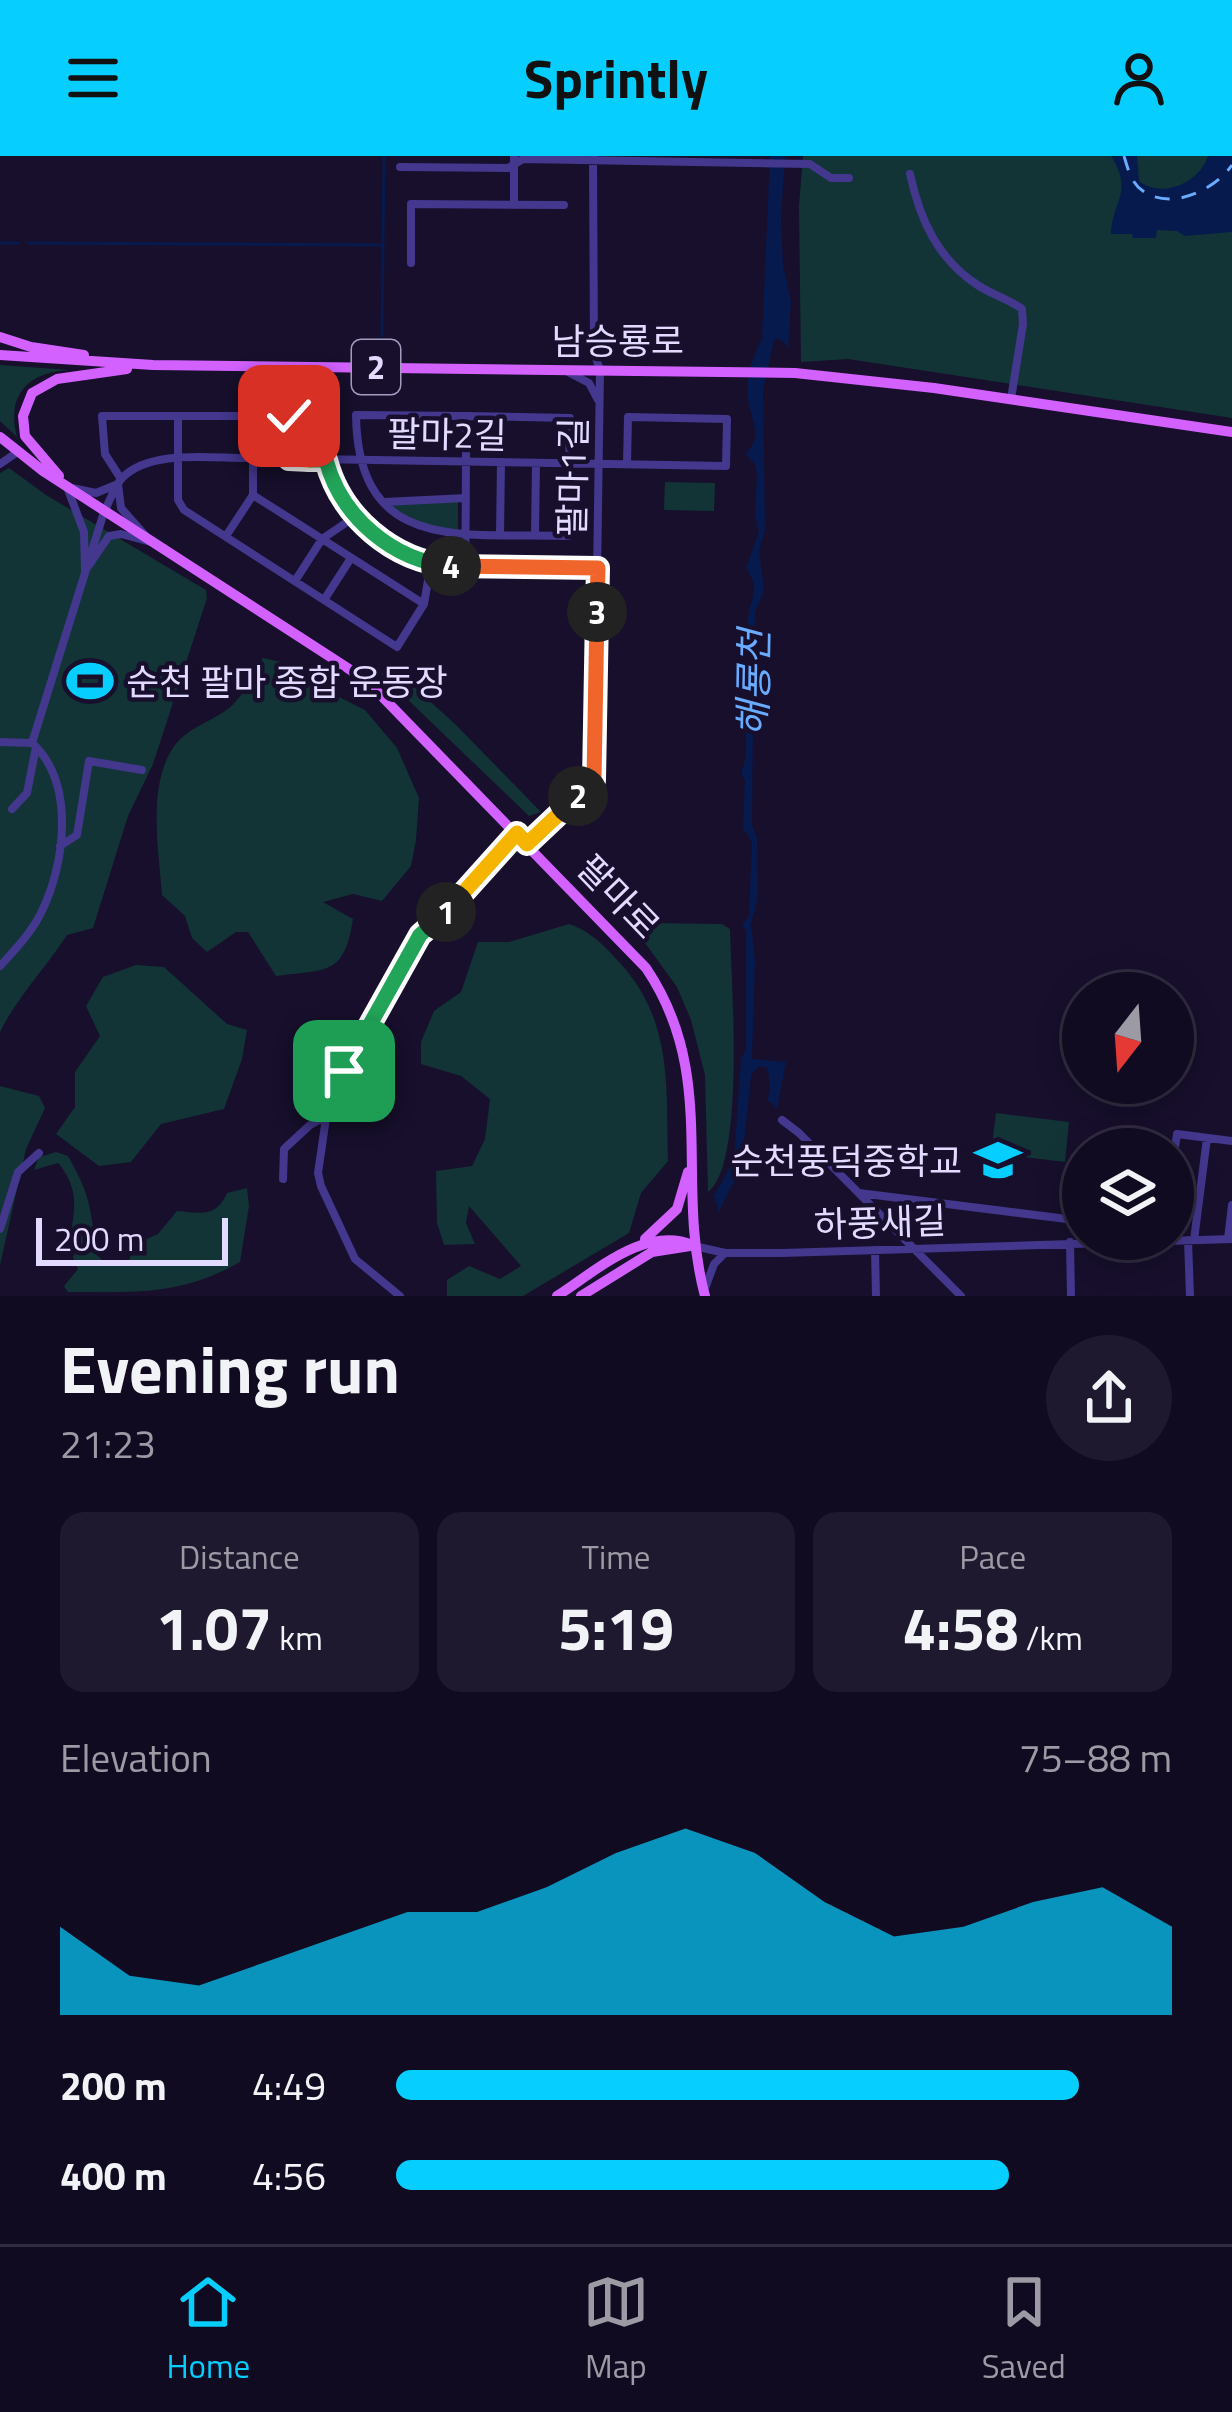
<!DOCTYPE html>
<meta charset="utf-8">
<style>
:root{--surface:#110b21;--page:#1e192e;--text:#f1f3f6;--muted:#9c9ba5;--line:#302b3f;--accent:#06ceff}
body{margin:0;font-family:"Titillium Web","Noto Sans KR",sans-serif;background:var(--page);color:var(--text);height:100vh;display:flex;flex-direction:column;font-size:45px;white-space:nowrap}
*{box-sizing:border-box;margin:0}
p{font-size:39px;color:var(--muted)}
.icon{flex:none;width:66px;height:66px;fill:none;stroke:currentColor;stroke-width:2;stroke-linecap:round;stroke-linejoin:round}
.map{position:relative;height:1140px;overflow:hidden}
.sheet{display:flex;flex-direction:column;background:var(--surface);flex:1}
.sheet>*{flex:none}
.needle{width:78px;rotate:197deg}
.fabs{position:absolute;left:1062px;top:816px;display:grid;gap:24px}
.fabs a{display:grid;place-items:center;width:132px;height:132px;border-radius:50%;background:var(--surface);box-shadow:0 6px 30px #0003,0 0 0 3px var(--line);font-size:60px}
.scale{position:absolute;left:36px;bottom:30px;width:192px;box-sizing:border-box;padding-left:12px;border:6px solid #e2daff;border-top:0;font-size:33px;line-height:42px;white-space:nowrap;color:#e2daff;-webkit-text-stroke:9px #170f2c;paint-order:stroke}
.pin{position:absolute;display:grid;place-items:center;width:102px;height:102px;color:#fff;margin:-51px;border-radius:24px;box-shadow:0 6px 18px #0006}
.km{position:absolute;width:60px;height:60px;margin:-30px;border-radius:50%;background:#222;color:#fff;font-size:33px;line-height:60px;text-align:center}
.round{display:grid;place-items:center;flex:none;width:126px;height:126px;border-radius:63px;background:var(--page)}
.overview{display:flex;align-items:center;justify-content:space-between;height:204px;padding:0 60px}
h1{font-size:66px;font-weight:700;line-height:90px}
.metrics{display:grid;grid-template-columns:repeat(3,1fr);gap:18px;height:204px;padding:12px 60px}
.metrics div{display:grid;align-content:center;border-radius:24px;background:var(--page);text-align:center}
.metrics b{font-size:60px;font-weight:700}
.metrics small{font-size:33px;font-weight:400}
.metrics p{font-size:33px}
.chart{height:336px;padding:24px 60px}
.chart p{display:flex;justify-content:space-between}
.chart svg{width:100%;height:216px;margin-top:12px;fill:var(--accent);opacity:.7}
ul{padding:0 60px;list-style:none;font-size:39px}
li{display:grid;grid-template-columns:192px 144px 1fr;align-items:center;height:90px}
li i{height:30px;border-radius:15px;background:var(--accent)}
header{display:flex;justify-content:space-between;align-items:center;height:156px;padding:0 60px;background:var(--accent);color:#111;font-size:54px;font-weight:700}
.dock{display:flex;justify-content:space-around;align-items:center;height:168px;border-top:3px solid var(--line);background:var(--surface);font-size:33px;color:var(--muted)}
.dock a{display:grid;justify-items:center;gap:6px}
.dock .selected{color:var(--accent)}
.map>svg:first-child{display:block}
.green{fill:#123436}
.water{fill:#071a4d}
.lines{fill:none;stroke-linecap:round;stroke-linejoin:round}
.stream{stroke:#071a4d;stroke-width:3}
.ferry{stroke:#68abff;stroke-width:3;stroke-dasharray:15 12;stroke-linecap:butt}
.minor{stroke:#43378e;stroke-width:8}
.major{stroke:#d361ff;stroke-width:10}
.split-1-casing{stroke:#fff;stroke-width:24}
.split-2-casing{stroke:#fff;stroke-width:24}
.split-3-casing{stroke:#fff;stroke-width:24}
.split-4-casing{stroke:#fff;stroke-width:24}
.split-5-casing{stroke:#fff;stroke-width:24}
.split-6-casing{stroke:#fff;stroke-width:24}
.split-1{stroke:#22a559;stroke-width:15}
.split-2{stroke:#f5b400;stroke-width:15}
.split-3{stroke:#f0652b;stroke-width:15}
.split-4{stroke:#f0652b;stroke-width:15}
.split-5{stroke:#22a559;stroke-width:15}
.split-6{stroke:#f5b400;stroke-width:15}
.labels{text-anchor:middle;dominant-baseline:central;stroke-width:9;stroke-linejoin:round;paint-order:stroke}
.shield{fill:#170f2c;stroke:#a59dc0;stroke-width:3}
.shield-label{font-size:33px;font-weight:bold;fill:#e2daff}
.street-label{font-size:36px;fill:#e2daff;stroke:#170f2c}
.poi-label{font-size:36px;fill:#e2daff;stroke:#170f2c;text-anchor:start}
.water-label{font-size:39px;font-style:italic;fill:#68abff;stroke:#170f2c}
</style>
<header><svg class="icon" aria-label="menu" viewBox="0 0 24 24"><path d="M4 6h16M4 12h16M4 18h16"/></svg>Sprintly<svg class="icon" aria-label="person" viewBox="0 0 24 24"><circle cx="12" cy="8" r="4"/><path d="M4 21q1-7 8-7t8 7"/></svg></header>
<div class="map">
<svg width="1232" height="1140" viewBox="0 0 1232 1140">
<rect width="100%" height="100%" fill="#170f2c"/>
<path class="green" d="M803 0H1232V262L848 203 801 206 799 50Z
M0 209 69 214C28 216 6 239 17 281L0 265Z
M9 312 46 339 206 434 207 442 153 608 128 660 93 772 67 779C45 813 18 840 0 876V317Z
M665 326 715 327 714 355 664 354Z
M458 345V375L421 369 390 350 392 346Z
M263 502 299 510 335 539 365 554 397 592 419 642 416 684 411 710 382 745 353 738 323 746 353 763C344 820 328 813 276 820L248 776H236L207 796 192 782 185 760 162 739C159 695 147 631 173 592 185 573 208 567 225 555 242 544 253 519 263 502Z
M389 508 456 569 541 656 529 660 381 518Z
M647 767 722 768 730 773C731 823 746 1007 708 1036L705 919 691 864 677 831 632 769Z
M569 768C592 776 604 790 621 808 673 866 666 931 668 1005L641 1037 629 1077 523 1140H447V1124L469 1110 500 1123 521 1110 469 1050 466 1067 475 1088 444 1089 437 1067 436 1015 472 1010 485 983 490 943 461 920 421 908V886L434 855 461 836 478 786H509Z
M136 809 164 811 227 868 247 874 242 903 224 953 161 968 131 1006 99 1010 56 978 75 951V916L100 880 86 850 103 821Z
M0 930 39 940 45 952 26 993 0 1109Z
M996 957 1069 966 1065 1006 991 997Z
M56 996 68 1000C91 1040 91 1054 96 1098L104 1106 126 1110 137 1087 158 1078 177 1055C201 1057 216 1062 227 1037L247 1032 249 1050 240 1106C180 1140 136 1136 68 1136L64 1130 78 1113C57 1075 93 1048 58 1007L34 1014 39 1001Z"/>
<path class="water" d="M770 0H785L781 61 783 110 791 145 788 195 786 188 775 181 763 234 765 375 759 394 764 434 755 457V489L762 508 763 530 753 562 752 668 757 683 758 741 751 768 755 804 752 903 786 906 777 953 767 944 770 934 768 912 759 910 751 919 742 1009 719 1056 714 1040 734 1004 741 903 746 894V774L742 770 749 759 752 686 743 672 745 624 741 617C750 598 743 577 747 556 751 538 755 524 755 505L747 496C747 485 746 473 748 462 751 439 761 434 746 412L759 375 755 359 757 317 755 308 745 298C765 279 750 264 748 242 745 222 753 200 762 183Z
M1111 0H1137L1139 25C1163 43 1199 27 1208 0H1232V76L1185 80 1177 75 1157 74 1156 82H1133L1132 78H1111C1112 45 1134 36 1111 0Z"/>
<g class="lines">
<path class="stream" d="M0 87H18
M28 87 383 89
M382 180 384 0"/>
<path class="ferry" d="M1124 0C1128 13 1131 27 1143 35 1171 55 1215 34 1232 9"/>
<path class="minor" d="M400 11 508 12 523 3 810 8 831 22H849
M910 18C920 64 938 104 979 130 993 139 1009 143 1022 153L1023 168 1011 243
M514 49V0
M411 107V48L564 49
M324 212C324 242 320 276 326 305 330 321 338 334 347 347 403 429 511 412 598 412
M566 215 589 227 598 244
M178 260V344L184 354 397 491 424 448 431 407
M0 308 16 297
M121 323 105 298 102 260H289V303
M118 328 121 352 151 386 121 378 109 380 85 415 84 376 67 331 96 337Z
M253 339 424 448
M384 346 466 342
M535 378 536 307
M500 379 501 306
M226 380 253 339V302
M465 410C466 360 466 310 466 260L570 262 568 380C467 376 358 401 356 259L466 260
M295 425 322 383 356 360
M324 444 351 402
M0 586 32 587C76 627 65 709 41 757 31 777 15 794 0 810
M32 587 104 356C110 345 114 331 122 322 151 292 215 303 253 302L726 310 727 263 628 261 627 308
M12 653 27 637 36 591
M528 688 594 624 600 215 594 195 593 0
M60 690 77 679 89 605 142 614
M326 962 318 1017 321 1030 355 1103 400 1140
M782 964 799 977 961 1140
M1173 1005 1177 978 1232 985
M283 1023 284 993 310 969 326 960 344 915 377 850 424 774 450 752 516 678
M859 1037 1083 1065
M0 1073 18 1016 39 997
M1228 1083 1232 1049
M1188 1084 1190 1140
M1194 1084 1207 982
M1070 1086 1071 1140
M694 1090 725 1097H782L1232 1083
M875 1094 876 1140
M706 1130 714 1108 725 1097"/>
<path class="major" d="M0 181 31 191 84 199
M0 199 153 209 795 217 934 232 1232 276
M0 281 43 315 366 524 646 812C719 920 674 1025 705 1140
M59 320 25 280 23 260 32 237 57 223 127 213
M645 1083 677 1053 688 1016
M557 1140C596 1115 645 1069 693 1089
M581 1140 652 1096 690 1090"/>
</g>
<g class="lines">
<defs>
<path id="split-1" d="M344 915 420 779 446 756"/>
<path id="split-2" d="M446 756 517 677 527 688 578 640"/>
<path id="split-3" d="M578 640 594 624 597 456"/>
<path id="split-4" d="M451 410 598 412 597 456"/>
<path id="split-5" d="M310 304H326C341 361 393 405 451 410"/>
<path id="split-6" d="M289 260V303L310 304"/>
</defs>
<use href="#split-1" class="split-1-casing"/>
<use href="#split-2" class="split-2-casing"/>
<use href="#split-3" class="split-3-casing"/>
<use href="#split-4" class="split-4-casing"/>
<use href="#split-5" class="split-5-casing"/>
<use href="#split-6" class="split-6-casing"/>
<use href="#split-1" class="split-1"/>
<use href="#split-2" class="split-2"/>
<use href="#split-3" class="split-3"/>
<use href="#split-4" class="split-4"/>
<use href="#split-5" class="split-5"/>
<use href="#split-6" class="split-6"/>
</g>
<defs>
<symbol id="stadium-bare" viewBox="-9 -9 18 18"><path d="M0-5a6.5 5 0 1 0 0 10a6.5 5 0 1 0 0-10ZM-3.5-1.8h7v3.6h-7Z" fill="#06ceff" stroke="#170f2c" stroke-width="2.5" paint-order="stroke"/></symbol>
<symbol id="school-bare" viewBox="-9 -9 18 18"><path d="M0-5L7-2L0 1L-7-2ZM-4 1L0 2.5L4 1V4Q0 6-4 4Z" fill="#06ceff" stroke="#170f2c" stroke-width="2.5" paint-order="stroke"/></symbol>
</defs>
<g fill-rule="evenodd">
<use href="#stadium-bare" x="57" y="492" width="66" height="66"/>
<use href="#school-bare" x="965" y="971" width="66" height="66"/>
</g>
<g class="labels">
<rect class="shield" x="352" y="184" width="48" height="54" rx="9"/>
<g class="shield-label">
<text x="376" y="211">2</text>
</g>
<g class="street-label">
<text x="618" y="184">남승룡로</text>
<text transform="translate(447 278) rotate(1)">팔마2길</text>
<text transform="translate(572 321) rotate(-89)">팔마1길</text>
<text transform="translate(619 740) rotate(46)">팔마로</text>
<text transform="translate(880 1066) rotate(-2)">하풍새길</text>
</g>
<g class="poi-label">
<text x="126" y="525">순천 팔마 종합 운동장</text>
<text x="962" y="1004" text-anchor="end">순천풍덕중학교</text>
</g>
<g class="water-label">
<text transform="translate(753 527) rotate(-89)">해룡천</text>
</g>
</g>
</svg>
<div class="fabs">
<a><svg class="needle" viewBox="-14 -14 28 28"><path d="M0-13l5 13h-10z" fill="#e53935"/><path d="M0 13l5-13h-10z" fill="#9c9ba5"/></svg></a>
<a><svg class="icon" aria-label="layers" viewBox="0 0 24 24"><path d="M12 4l9 5-9 5-9-5zM3 14l9 5 9-5"/></svg></a>
</div>
<div class="scale">200 m</div>
<div class="pin" style="left:344px;top:915px;background:#1e9e55"><svg class="icon" aria-label="arrive" viewBox="0 0 24 24"><path d="M6 21V4h12l-3 4 3 4H6"/></svg></div>
<div class="pin" style="left:289px;top:260px;background:#d93025"><svg class="icon" aria-label="check" viewBox="0 0 24 24"><path d="M5 12l5 5 9-10"/></svg></div>
<b class="km" style="left:446px;top:756px">1</b>
<b class="km" style="left:578px;top:640px">2</b>
<b class="km" style="left:597px;top:456px">3</b>
<b class="km" style="left:451px;top:410px">4</b>
</div>
<section class="sheet">
<div class="overview"><div><h1>Evening run</h1><p>21:23</p></div><a class="round"><svg class="icon" aria-label="share" viewBox="0 0 24 24"><path d="M12 15V3M7 8l5-5 5 5M5 13v7h14v-7"/></svg></a></div>
<div class="metrics">
<div><p>Distance</p><b>1.07<small> km</small></b></div>
<div><p>Time</p><b>5:19</b></div>
<div><p>Pace</p><b>4:58<small> /km</small></b></div>
</div>
<div class="chart"><p><span>Elevation</span>75–88 m</p>
<svg viewBox="0 0 160 44" preserveAspectRatio="none"><path d="M0 44V26L10 36L20 38L30 33L40 28L50 23L60 23L70 18L80 11L90 6L100 11L110 21L120 28L130 26L140 21L150 18L160 26V44z"/></svg>
</div>
<ul>
<li><b>200 m</b>4:49<i style="width:88%"></i></li>
<li><b>400 m</b>4:56<i style="width:79%"></i></li>
</ul>
</section>
<nav class="dock">
<a class="selected"><svg class="icon" aria-label="home" viewBox="0 0 24 24"><path d="M3 11l9-7 9 7M6 9v11h12V9"/></svg>Home</a>
<a><svg class="icon" aria-label="map" viewBox="0 0 24 24"><path d="M3 6l6-2 6 2 6-2v14l-6 2-6-2-6 2zM9 4v14M15 6v14"/></svg>Map</a>
<a><svg class="icon" aria-label="saved" viewBox="0 0 24 24"><path d="M7 4h10v16l-5-4-5 4z"/></svg>Saved</a>
</nav>
